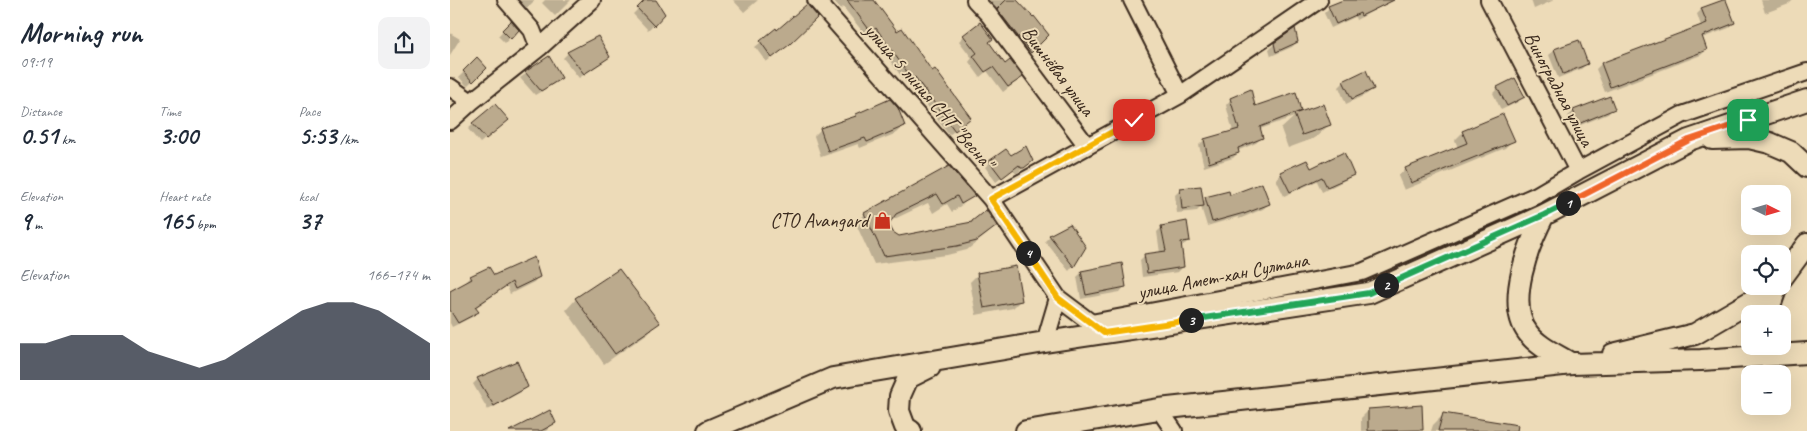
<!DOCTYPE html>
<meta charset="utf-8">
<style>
:root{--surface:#fff;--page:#f2f2f3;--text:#1f2937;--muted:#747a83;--accent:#111827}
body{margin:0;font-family:Caveat,sans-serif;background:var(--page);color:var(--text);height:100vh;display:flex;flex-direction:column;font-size:19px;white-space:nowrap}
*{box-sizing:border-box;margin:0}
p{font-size:16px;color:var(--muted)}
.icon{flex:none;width:28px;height:28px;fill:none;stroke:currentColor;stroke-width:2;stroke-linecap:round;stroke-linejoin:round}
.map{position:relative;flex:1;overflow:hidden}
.panel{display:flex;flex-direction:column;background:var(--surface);width:450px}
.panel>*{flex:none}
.needle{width:32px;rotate:95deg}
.tools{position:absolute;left:1291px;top:185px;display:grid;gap:10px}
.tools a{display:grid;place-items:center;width:50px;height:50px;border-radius:10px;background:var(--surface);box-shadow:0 5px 20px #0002;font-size:25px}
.pin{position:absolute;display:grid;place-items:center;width:42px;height:42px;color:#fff;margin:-21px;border-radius:10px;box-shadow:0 2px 8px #0006}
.km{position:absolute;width:25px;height:25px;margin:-12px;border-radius:50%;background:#222;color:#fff;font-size:14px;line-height:25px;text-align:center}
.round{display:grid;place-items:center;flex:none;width:52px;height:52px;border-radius:10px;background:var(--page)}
.overview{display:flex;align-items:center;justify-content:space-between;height:85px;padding:0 20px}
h1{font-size:28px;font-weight:800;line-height:38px}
.metrics{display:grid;grid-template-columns:repeat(3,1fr);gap:8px;height:85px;padding:5px 20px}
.metrics div{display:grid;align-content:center}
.metrics b{font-size:25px;font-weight:800}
.metrics small{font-size:14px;font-weight:400}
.metrics p{font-size:14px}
.chart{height:140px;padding:10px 20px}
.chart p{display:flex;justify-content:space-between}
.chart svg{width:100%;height:90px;margin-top:5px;fill:var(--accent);opacity:.7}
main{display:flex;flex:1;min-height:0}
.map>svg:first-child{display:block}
.shadow{fill:#0003}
.building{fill:#bbaa8d;stroke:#3b2a1e}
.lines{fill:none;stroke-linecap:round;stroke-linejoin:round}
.minor-casing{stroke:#3b2a1e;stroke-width:20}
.major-casing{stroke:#3b2a1e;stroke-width:24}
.minor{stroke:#eddbb8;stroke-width:16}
.major{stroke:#eddbb8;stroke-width:20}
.split-1-casing{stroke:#fff;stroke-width:10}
.split-2-casing{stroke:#fff;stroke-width:10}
.split-3-casing{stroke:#fff;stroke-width:10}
.split-4-casing{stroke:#fff;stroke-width:10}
.split-5-casing{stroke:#fff;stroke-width:10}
.split-1{stroke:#f0652b;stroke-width:6}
.split-2{stroke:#22a559;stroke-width:6}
.split-3{stroke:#22a559;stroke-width:6}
.split-4{stroke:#f5b400;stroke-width:6}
.split-5{stroke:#f5b400;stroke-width:6}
.labels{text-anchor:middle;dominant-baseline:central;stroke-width:4;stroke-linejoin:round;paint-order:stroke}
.street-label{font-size:20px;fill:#3b2a1e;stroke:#eddbb8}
.poi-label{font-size:20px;fill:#3b2a1e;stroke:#eddbb8;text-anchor:end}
</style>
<main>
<section class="panel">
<div class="overview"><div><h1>Morning run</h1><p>09:19</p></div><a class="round"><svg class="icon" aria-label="share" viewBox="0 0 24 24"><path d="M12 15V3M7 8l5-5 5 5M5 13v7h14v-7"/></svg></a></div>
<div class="metrics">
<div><p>Distance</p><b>0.51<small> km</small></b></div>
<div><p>Time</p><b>3:00</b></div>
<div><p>Pace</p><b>5:53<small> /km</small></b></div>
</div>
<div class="metrics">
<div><p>Elevation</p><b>9<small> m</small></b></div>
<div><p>Heart rate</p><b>165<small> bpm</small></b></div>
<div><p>kcal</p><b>37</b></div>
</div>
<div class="chart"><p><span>Elevation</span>166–174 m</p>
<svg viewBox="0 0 160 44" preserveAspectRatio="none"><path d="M0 44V26L10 26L20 22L30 22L40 22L50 30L60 34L70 38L80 34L90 26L100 18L110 10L120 6L130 6L140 10L150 18L160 26V44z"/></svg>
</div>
</section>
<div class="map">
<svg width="1357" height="431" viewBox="0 0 1357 431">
<rect width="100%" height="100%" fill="#eddbb8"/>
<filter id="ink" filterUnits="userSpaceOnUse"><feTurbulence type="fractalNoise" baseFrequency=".02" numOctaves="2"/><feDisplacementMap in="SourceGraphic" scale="10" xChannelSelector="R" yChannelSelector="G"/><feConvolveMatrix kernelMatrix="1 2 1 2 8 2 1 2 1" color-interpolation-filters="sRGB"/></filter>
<g filter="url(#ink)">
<path class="shadow" d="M65 0H85L76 9Z
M95 0H121L105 16 92 3Z
M197 0H205L214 14 198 30 183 14Z
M283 0H308L294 12Z
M383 0H421L447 33 482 72 515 123 499 135 459 81 456 83 420 33 416 36 393 7 391 9Z
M528 0H565L598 35 575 57Z
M896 0H944L906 20 905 17 881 28 874 13 879 8Z
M1081 0H1104L1084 9Z
M1311 0H1343L1339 4 1315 13Z
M1252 9 1284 23 1279 28 1252 38 1256 50 1251 55 1155 92 1146 69 1151 64 1251 26 1247 14Z
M61 22 67 30 55 43 48 36Z
M326 30 332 50 316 62 305 47Z
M0 33 10 39 0 55Z
M514 36 537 42 566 82 553 92 537 71 530 77 519 62 522 58 509 41Z
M847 42 842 47 821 56 819 49 824 44Z
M1105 50 1137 64 1131 69 1108 78 1099 55Z
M118 53 158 57 153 62 129 78 113 58Z
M98 58 110 78 105 83 85 95 70 78Z
M27 59 35 68 17 86 9 77Z
M894 82 923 89 917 94 896 104 889 87Z
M1048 88 1073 96 1068 102 1051 110 1043 93Z
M781 99 804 108 850 111 846 115 879 125 865 138 838 148 831 129 844 117 810 129 812 137 806 143 787 151 788 153 783 158 754 167 749 145 754 140 783 132 776 105Z
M45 105 52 125 30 143 18 129Z
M1163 108 1158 114 1123 128 1118 116 1124 111Z
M406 115 454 126 447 133 410 148 408 144 371 157 364 136 371 129 403 118Z
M1013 132 1063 140 1055 148 954 190 948 176 956 169 1008 148 1005 140Z
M556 150 560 157 582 161 567 173H565L563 169 546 182 535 167Z
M499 168 523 195 513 204 502 212 497 204 483 213 478 203 440 221 438 223 442 233 449 238 546 226 536 235 517 250 497 255 424 264 406 224 415 214Z
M860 169 903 174 897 179 872 192 867 181 834 196 826 179 831 173Z
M730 190 752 202 756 199 779 197 819 204 813 209 789 219 788 217 757 226 751 207 747 211 727 213 725 195Z
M619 226 623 266 619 271 595 241 600 236Z
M712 227 739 240 734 245 730 246 733 267 728 272 692 277 690 260 695 255 710 253 707 232Z
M39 269 43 277 89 276 84 282 60 294 57 286 25 308 27 312 22 317 2 327 0 323V293L16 284V282L21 277Z
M169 270 208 322 198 333 154 364 116 310 126 299Z
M632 272 675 286 670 292 631 299 627 277Z
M528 274 571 300 563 308 526 315 520 282Z
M28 379 77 387 71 392 38 410 23 384Z
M919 410 972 430 911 431V418Z
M994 414 1061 431H981L983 425Z
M104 423 96 431H61Z"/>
<path class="building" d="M195 0H206L215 14 204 26 187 8Z
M397 0H424L447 31 452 28 482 71 485 69 521 118 505 131 465 77 462 79 426 28 421 32Z
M556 0H567L583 17 584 16 599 35 581 53 547 9Z
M893 0H944L911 16 910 13 886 24 878 6Z
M1273 0H1276L1285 23 1252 36 1257 50 1160 87 1151 63 1257 23 1251 8Z
M357 4 368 17 339 45 322 58 310 41 326 28 327 30Z
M61 21 69 30 61 39 52 30Z
M530 22 543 39 539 42 555 64 560 60 573 77 558 87 543 67 535 72 523 56 527 53 513 35Z
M845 28 848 42 826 52 824 43Z
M148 36 160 57 134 74 117 52Z
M1129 40 1138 64 1113 74 1104 49Z
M99 56 112 78 91 91 75 72Z
M27 57 37 68 23 82 13 71Z
M916 70 924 89 902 99 893 81Z
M1065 78 1075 97 1057 106 1047 87Z
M801 89 805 106 846 92 851 111 810 127 813 138 788 148 789 153 759 163 754 139 789 129 780 98Z
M1160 96 1165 109 1128 124 1123 110Z
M440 99 448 108 455 126 417 142 415 138 378 151 370 128 406 116V114Z
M45 104 59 120 36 139 22 123Z
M873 104 881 125 852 135 844 114Z
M1053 114 1065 141 961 183 955 168 1017 143 1012 131Z
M576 146 583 161 574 168H571L569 165 552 178 539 161 556 149 561 155Z
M894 152 904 175 877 187 872 177 840 192 830 172 857 160 861 168Z
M499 166 525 196 511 204 507 196 493 204 487 194 446 214 439 224 443 232 449 236 522 222V221L536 210 547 226 527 241 507 246 434 256 414 213Z
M812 183 820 204 794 214V213L762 222 755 197 779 191 780 195Z
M751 186 754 206 732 209 730 188Z
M737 221 740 241 731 242 734 267 697 273 694 254 716 251 711 226Z
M620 224 636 247 624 267 599 235Z
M84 257 90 277 65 289 62 282 25 307 29 312 8 323 0 310V291L22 279 20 276 39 267 44 275Z
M672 263 676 287 636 295 631 271Z
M566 266 572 301 534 308 527 273Z
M169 269 210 323 165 354 125 298Z
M67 361 78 387 44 406 27 378Z
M972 405 973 430 918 431V409Z
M100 410 106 423 91 431H59Z
M993 413 1068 425 1067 431H988Z"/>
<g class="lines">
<defs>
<path id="minor" d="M56 0 82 30 89 48
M366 0 541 199 608 298 648 328
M525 0 539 15 637 146
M682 0 730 95
M1039 0 1128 171
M0 87 21 102
M0 121 21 102 89 48 142 0
M541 199 730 95 869 0
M641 323 912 272 1087 195 1128 171 1232 115 1357 72
M595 342 608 298
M709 409 724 431"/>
<path id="major" d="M1262 139 1299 138 1320 143 1341 152 1357 167
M1094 215C1079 244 1055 303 1078 333 1088 347 1108 355 1122 364L1125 363
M1332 278 1357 244
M1322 314 1320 306 1327 286
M1163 354 1245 334 1327 286
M258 431 383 378 595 342 919 293 1094 215 1239 140 1357 100
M461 431 455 427 449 411 450 396 458 378 480 367
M576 431 709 409 1122 364 1251 360 1357 353"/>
</defs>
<use href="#minor" class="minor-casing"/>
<use href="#major" class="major-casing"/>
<use href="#minor" class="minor"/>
<use href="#major" class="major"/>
</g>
</g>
<g class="lines" filter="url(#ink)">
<defs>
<path id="split-1" d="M1118 203 1239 140 1298 120"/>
<path id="split-2" d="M936 285 1094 215 1118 203"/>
<path id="split-3" d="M741 320 919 293 936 285"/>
<path id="split-4" d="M578 253 608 298 654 333 741 320"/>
<path id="split-5" d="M578 253 541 199 684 120"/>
</defs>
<use href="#split-1" class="split-1-casing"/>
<use href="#split-2" class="split-2-casing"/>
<use href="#split-3" class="split-3-casing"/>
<use href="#split-4" class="split-4-casing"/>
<use href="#split-5" class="split-5-casing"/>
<use href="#split-1" class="split-1"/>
<use href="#split-2" class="split-2"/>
<use href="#split-3" class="split-3"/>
<use href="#split-4" class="split-4"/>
<use href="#split-5" class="split-5"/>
</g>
<defs>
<symbol id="shop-bare" viewBox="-9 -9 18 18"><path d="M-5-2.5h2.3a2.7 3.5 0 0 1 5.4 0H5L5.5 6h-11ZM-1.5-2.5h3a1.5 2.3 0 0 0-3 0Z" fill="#c8321e" stroke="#eddbb8" stroke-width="2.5" paint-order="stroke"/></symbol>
</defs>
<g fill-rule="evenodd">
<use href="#shop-bare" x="420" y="208" width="25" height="25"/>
</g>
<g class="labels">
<g class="street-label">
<text transform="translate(608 71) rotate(53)">Вишнёвая улица</text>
<text transform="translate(1109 89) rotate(62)">Виноградная улица</text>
<text transform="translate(479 96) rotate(49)">улица 5 линия СНТ "Весна"</text>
<text transform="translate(773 276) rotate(-11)">улица Амет-хан Султана</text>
</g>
<g class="poi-label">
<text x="418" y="220">СТО Avangard</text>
</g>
</g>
</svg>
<div class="tools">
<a><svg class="needle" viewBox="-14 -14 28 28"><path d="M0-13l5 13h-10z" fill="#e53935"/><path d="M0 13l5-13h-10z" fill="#747a83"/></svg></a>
<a><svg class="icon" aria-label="locate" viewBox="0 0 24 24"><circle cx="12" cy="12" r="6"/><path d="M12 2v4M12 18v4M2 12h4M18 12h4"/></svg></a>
<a>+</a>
<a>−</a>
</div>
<div class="pin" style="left:1298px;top:120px;background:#1e9e55"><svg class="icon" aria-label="arrive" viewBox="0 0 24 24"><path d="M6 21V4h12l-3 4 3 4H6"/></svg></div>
<div class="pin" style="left:684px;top:120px;background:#d93025"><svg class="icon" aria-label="check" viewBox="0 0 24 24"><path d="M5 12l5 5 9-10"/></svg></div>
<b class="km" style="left:1118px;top:203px">1</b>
<b class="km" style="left:936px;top:285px">2</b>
<b class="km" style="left:741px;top:320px">3</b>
<b class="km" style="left:578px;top:253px">4</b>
</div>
</main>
